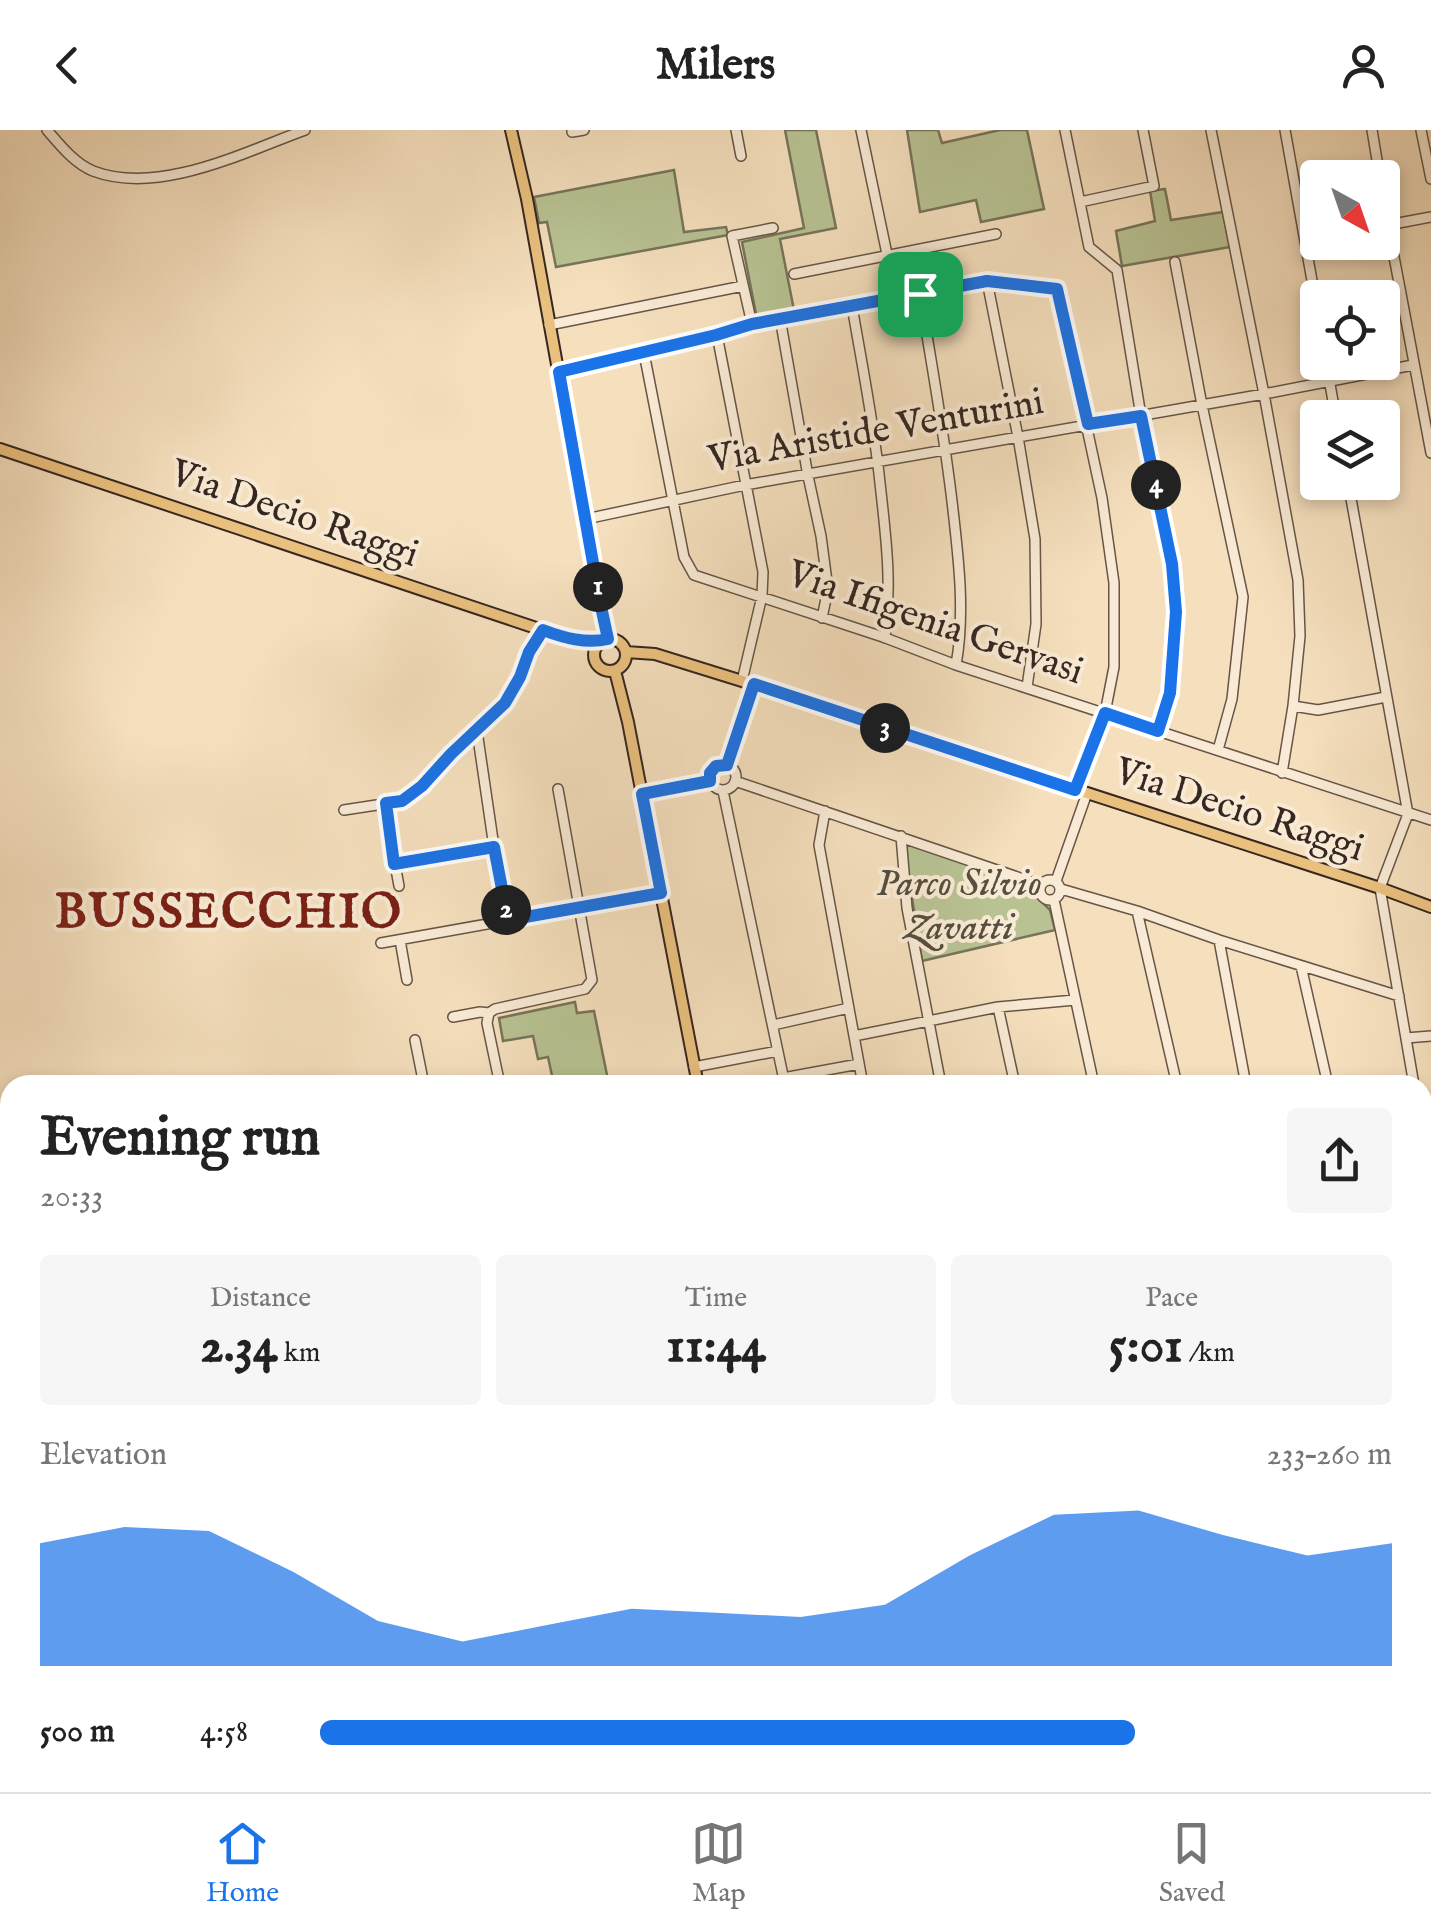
<!DOCTYPE html>
<meta charset="utf-8">
<style>
:root{--surface:#fff;--page:#f6f6f6;--text:#222;--muted:#767676;--line:#e0e0e0;--accent:#1a73e8}
body{margin:0;font-family:"IM FELL English",serif;background:var(--page);color:var(--text);height:100vh;display:flex;flex-direction:column;font-size:38px;white-space:nowrap}
*{box-sizing:border-box;margin:0}
p{font-size:32px;color:var(--muted)}
.icon{flex:none;width:55px;height:55px;fill:none;stroke:currentColor;stroke-width:2;stroke-linecap:round;stroke-linejoin:round}
.map{position:relative;flex:1;overflow:hidden}
.side{position:absolute;left:0px;top:945px;width:1432px;height:718px;display:flex;flex-direction:column;background:var(--surface);border-radius:30px 30px 0 0;box-shadow:0 5px 15px #0003}
.side>*{flex:none}
.needle{width:65px;rotate:140deg}
.fabs{position:absolute;left:1300px;top:30px;display:grid;gap:20px}
.fabs a{display:grid;place-items:center;width:100px;height:100px;border-radius:10px;background:var(--surface);box-shadow:0 5px 15px #0003;font-size:50px}
.pin{position:absolute;display:grid;place-items:center;width:85px;height:85px;color:#fff;margin:-42px;border-radius:20px;box-shadow:0 5px 15px #0006}
.km{position:absolute;width:50px;height:50px;margin:-25px;border-radius:50%;background:#222;color:#fff;font-size:28px;line-height:50px;text-align:center}
.round{display:grid;place-items:center;flex:none;width:105px;height:105px;border-radius:10px;background:var(--page)}
.overview{display:flex;align-items:center;justify-content:space-between;height:170px;padding:0 40px}
h1{font-size:55px;font-weight:700;line-height:75px}
.metrics{display:grid;grid-template-columns:repeat(3,1fr);gap:15px;height:170px;padding:10px 40px}
.metrics div{display:grid;align-content:center;border-radius:10px;background:var(--page);text-align:center}
.metrics b{font-size:50px;font-weight:700}
.metrics small{font-size:28px;font-weight:400}
.metrics p{font-size:28px}
.chart{height:280px;padding:20px 40px}
.chart p{display:flex;justify-content:space-between}
.chart svg{width:100%;height:180px;margin-top:10px;fill:var(--accent);opacity:.7}
ul{padding:0 40px;list-style:none;font-size:32px}
li{display:grid;grid-template-columns:160px 120px 1fr;align-items:center;height:75px}
li i{height:25px;border-radius:12px;background:var(--accent)}
header{display:flex;justify-content:space-between;align-items:center;height:130px;padding:0 40px;background:var(--surface);font-size:45px;font-weight:700}
.dock{display:flex;justify-content:space-around;align-items:center;height:140px;border-top:2px solid var(--line);background:var(--surface);font-size:28px;color:var(--muted)}
.dock a{display:grid;justify-items:center;gap:5px}
.dock .active{color:var(--accent)}
.map>svg:first-child{display:block}
.green{fill:#b8c293;stroke:#77745a;stroke-width:2.5}
.lines{fill:none;stroke-linecap:round;stroke-linejoin:round}
.minor-casing{stroke:#665548;stroke-width:12}
.major-casing{stroke:#362721;stroke-width:14}
.minor{stroke:#f8ead4;stroke-width:9}
.major{stroke:#eac07e;stroke-width:10}
.route-casing{stroke:#fff;stroke-width:20}
.route{stroke:#1a73e8;stroke-width:12}
.labels{text-anchor:middle;dominant-baseline:central;stroke-width:8;stroke-linejoin:round;paint-order:stroke}
.street-label{font-size:38px;fill:#362721;stroke:#f8ead4}
.park-label{font-size:38px;font-style:italic;fill:#564e3e;stroke:#f8ead4}
.district-label{font-size:48px;font-weight:bold;letter-spacing:2.5px;fill:#7a1f14;stroke:#f8ead4}
</style>
<header><svg class="icon" aria-label="back" viewBox="0 0 24 24"><path d="M15 5l-7 7 7 7"/></svg>Milers<svg class="icon" aria-label="person" viewBox="0 0 24 24"><circle cx="12" cy="8" r="4"/><path d="M4 21q1-7 8-7t8 7"/></svg></header>
<div class="map">
<svg width="1431" height="1662" viewBox="0 0 1431 1662">
<rect width="100%" height="100%" fill="#f5dfbd"/>
<filter id="stains"><feTurbulence type="fractalNoise" baseFrequency=".002" numOctaves="4"/><feColorMatrix values="0 0 0 0 .2 0 0 0 0 .09 0 0 0 0 .02 0 0 0 .5 -.17"/></filter>
<radialGradient id="worn" r=".72"><stop offset=".6" stop-color="#630" stop-opacity="0"/><stop offset="1" stop-color="#630" stop-opacity=".3"/></radialGradient>
<path class="green" d="M785 0H816L836 98 780 109 794 180 757 189 742 112 804 98Z
M907 0H938L942 13 1000 0H1027L1044 79 981 92 976 70 920 82Z
M674 40 684 102 726 97 728 105 556 137 547 92 539 93 534 67Z
M1165 59 1171 90 1223 82 1230 117 1122 136 1116 101 1155 91 1150 61Z
M903 712 1035 758 1040 770 1050 780 1055 800 922 831Z
M575 872 577 883 594 881 609 955H554L548 927 538 929 533 906 503 911 499 888Z"/>
<g class="lines">
<defs>
<path id="minor" d="M47 0C60 15 74 33 93 41 159 66 244 22 305 0
M572 0V2L584 0
M736 0 741 26
M861 0 896 167
M1065 0 1089 117 1117 140 1141 286 1172 434 1176 482 1170 563 1158 601
M1211 0 1264 264 1298 450 1300 506 1293 576 1282 643
M1285 0 1318 184
M1372 0 1380 48
M1421 0 1431 49
M1382 63 1431 323
M1080 72 1154 56 1143 0
M1388 95 1431 87
M1175 132 1202 275 1243 467 1232 569 1218 620
M794 144 996 104
M987 151 1018 307 1035 409 1036 494 1027 557
M920 164C932 236 945 308 953 380 959 432 965 484 956 535
M852 176C862 235 874 294 880 353 886 408 892 451 885 508
M780 188 808 346 821 406 828 459 822 488
M752 194 732 106 773 98
M549 195 743 156
M717 205 763 442 762 466 742 551
M644 223 684 427 694 445 883 507 956 535 1431 690
M1326 232 1336 288
M559 242 780 188 987 151 1057 159 1102 368 1114 453V537L1105 583 1075 660
M1348 352 1408 684 1380 758 1414 955
M586 389 745 355 1264 264 1413 235
M1293 576 1318 580 1386 567
M477 601 494 717 508 790
M710 647a13 13 0 1 1 26 0a13 13 0 1 1-26 0Z
M727 635 754 554
M735 651 1041 755
M723 661 785 955
M641 664 710 651
M386 673 395 734 494 717
M344 680 403 671 422 657 451 625 505 573 520 547 529 522 543 500
M825 681 819 715 863 955
M901 706 907 778 941 955
M395 734 399 756
M1040 760a10 10 0 1 1 20 0a10 10 0 1 1-20 0Z
M1056 751 1087 663
M1061 759 1137 781 1219 810 1399 866
M1054 770 1094 955
M1137 781 1177 955
M400 810 407 850
M1219 810 1246 955
M381 813 661 763
M1301 836 1328 955
M998 877 1015 955
M489 883 487 893 500 955
M453 887 480 882 489 883 495 879 585 859 592 850 558 659
M773 895 849 878
M854 906 998 877 1075 870
M1406 908 1431 906
M415 910 424 955
M694 937 778 921
M783 948 859 934
M1422 1002 1431 1051
M0 1010 10 1008
M1422 1111 1431 1109
M1422 1168 1431 1166
M0 1178 10 1232
M1422 1243 1431 1241
M0 1398 10 1396
M1422 1507 1431 1506
M1422 1616 1431 1662
M266 1652 268 1662
M341 1652 343 1662
M417 1652 419 1662
M486 1652 488 1662
M1037 1652 1039 1662
M1162 1652 1164 1662
M1236 1652 1238 1662
M1344 1652 1346 1662
M935 1661 973 1655
M533 1662 598 1652"/>
<path id="major" d="M511 0 527 69 600 472 608 509
M0 319 569 509 602 512
M594 525a16 16 0 1 1 32 0a16 16 0 1 1-32 0Z
M626 522 655 524 742 551 1380 758 1431 777
M615 541 628 592 698 955
M832 1652 834 1662"/>
</defs>
<use href="#minor" class="minor-casing"/>
<use href="#major" class="major-casing"/>
<use href="#minor" class="minor"/>
<use href="#major" class="major"/>
</g>
<g class="lines">
<defs>
<path id="route" d="M987 151 1057 159 1088 294 1141 286 1172 434 1176 482 1170 563 1158 601 1105 583 1075 660 754 554 727 635 716 636 710 643V651L642 664 661 763 508 790 494 717 394 734 386 673 402 671 422 656 451 624 505 573 520 547 529 522 543 500C564 508 586 514 608 509L600 472 559 242 716 205 752 194Z"/>
</defs>
<use href="#route" class="route-casing"/>
<use href="#route" class="route"/>
</g>
<g class="labels">
<g class="street-label">
<text transform="translate(876 302) rotate(-10)">Via Aristide Venturini</text>
<text transform="translate(294 385) rotate(19)">Via Decio Raggi</text>
<text transform="translate(935 494) rotate(19)">Via Ifigenia Gervasi</text>
<text transform="translate(1239 681) rotate(18)">Via Decio Raggi</text>
</g>
<g class="park-label">
<text x="959" y="755">Parco Silvio<tspan x="959" dy="44">Zavatti</tspan></text>
</g>
<g class="district-label">
<text x="229" y="784">BUSSECCHIO</text>
</g>
</g>
<rect width="100%" height="100%" filter="url(#stains)"/>
<rect width="100%" height="100%" fill="url(#worn)"/>
</svg>
<div class="fabs">
<a><svg class="needle" viewBox="-14 -14 28 28"><path d="M0-13l5 13h-10z" fill="#e53935"/><path d="M0 13l5-13h-10z" fill="#767676"/></svg></a>
<a><svg class="icon" aria-label="locate" viewBox="0 0 24 24"><circle cx="12" cy="12" r="6"/><path d="M12 2v4M12 18v4M2 12h4M18 12h4"/></svg></a>
<a><svg class="icon" aria-label="layers" viewBox="0 0 24 24"><path d="M12 4l9 5-9 5-9-5zM3 14l9 5 9-5"/></svg></a>
</div>
<div class="pin" style="left:920px;top:164px;background:#1e9e55"><svg class="icon" aria-label="arrive" viewBox="0 0 24 24"><path d="M6 21V4h12l-3 4 3 4H6"/></svg></div>
<b class="km" style="left:598px;top:457px">1</b>
<b class="km" style="left:506px;top:780px">2</b>
<b class="km" style="left:885px;top:598px">3</b>
<b class="km" style="left:1156px;top:355px">4</b>
<section class="side">
<div class="overview"><div><h1>Evening run</h1><p>20:33</p></div><a class="round"><svg class="icon" aria-label="share" viewBox="0 0 24 24"><path d="M12 15V3M7 8l5-5 5 5M5 13v7h14v-7"/></svg></a></div>
<div class="metrics">
<div><p>Distance</p><b>2.34<small> km</small></b></div>
<div><p>Time</p><b>11:44</b></div>
<div><p>Pace</p><b>5:01<small> /km</small></b></div>
</div>
<div class="chart"><p><span>Elevation</span>233–260 m</p>
<svg viewBox="0 0 160 44" preserveAspectRatio="none"><path d="M0 44V14L10 10L20 11L30 21L40 33L50 38L60 34L70 30L80 31L90 32L100 29L110 17L120 7L130 6L140 12L150 17L160 14V44z"/></svg>
</div>
<ul>
<li><b>500 m</b>4:58<i style="width:76%"></i></li>
</ul>
</section>
</div>
<nav class="dock">
<a class="active"><svg class="icon" aria-label="home" viewBox="0 0 24 24"><path d="M3 11l9-7 9 7M6 9v11h12V9"/></svg>Home</a>
<a><svg class="icon" aria-label="map" viewBox="0 0 24 24"><path d="M3 6l6-2 6 2 6-2v14l-6 2-6-2-6 2zM9 4v14M15 6v14"/></svg>Map</a>
<a><svg class="icon" aria-label="saved" viewBox="0 0 24 24"><path d="M7 4h10v16l-5-4-5 4z"/></svg>Saved</a>
</nav>
